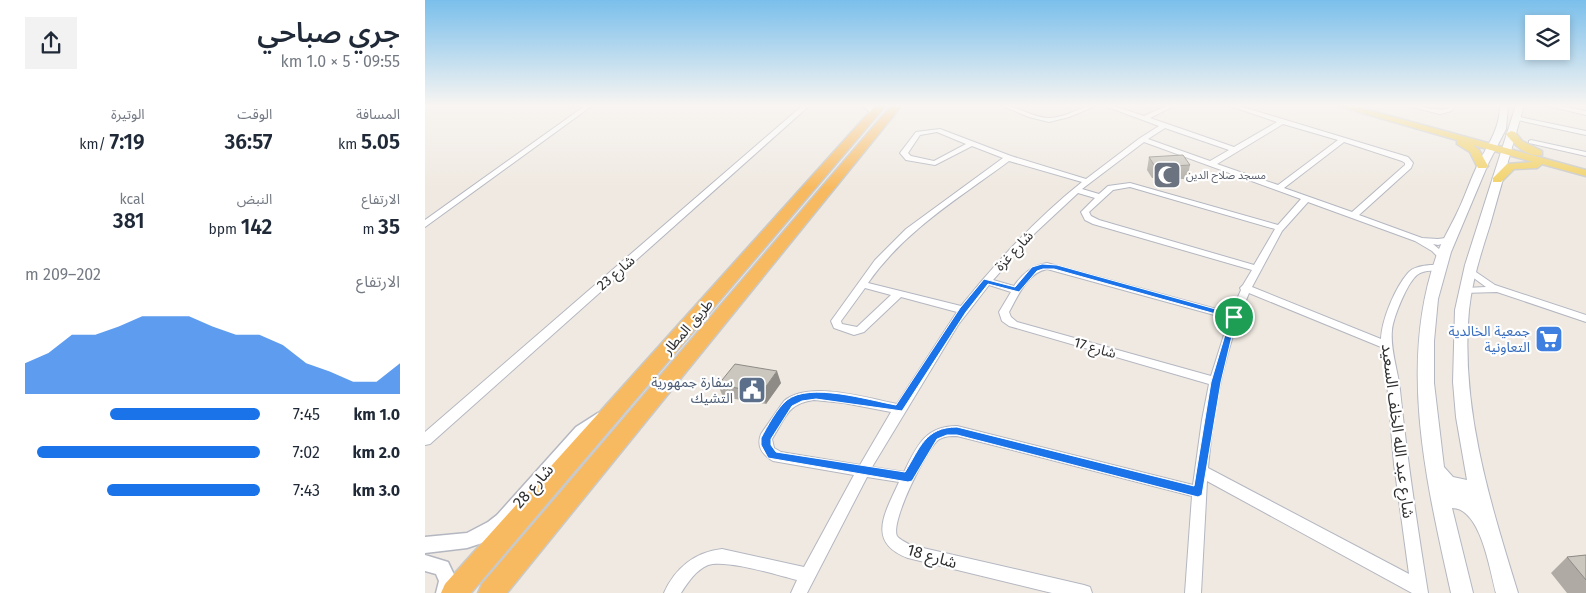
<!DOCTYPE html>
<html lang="ar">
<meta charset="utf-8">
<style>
:root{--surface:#fff;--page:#f2f2f3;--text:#1f2937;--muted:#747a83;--accent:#1a73e8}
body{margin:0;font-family:"Fira Sans","Noto Sans Arabic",sans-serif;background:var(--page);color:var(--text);direction:rtl;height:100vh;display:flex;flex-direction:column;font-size:19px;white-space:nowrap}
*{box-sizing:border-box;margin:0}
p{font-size:16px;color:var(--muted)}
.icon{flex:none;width:28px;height:28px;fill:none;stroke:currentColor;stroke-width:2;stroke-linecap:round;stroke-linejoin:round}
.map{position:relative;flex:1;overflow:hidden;direction:ltr}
.details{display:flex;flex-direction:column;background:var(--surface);width:425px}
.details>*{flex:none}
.controls{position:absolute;left:1100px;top:15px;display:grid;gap:10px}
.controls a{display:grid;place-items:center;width:45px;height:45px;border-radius:0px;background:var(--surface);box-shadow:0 2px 8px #0003;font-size:25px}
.pin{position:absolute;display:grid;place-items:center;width:42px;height:42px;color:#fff;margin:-21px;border:2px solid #fff;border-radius:50%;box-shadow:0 1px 5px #0007}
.round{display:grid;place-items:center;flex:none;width:52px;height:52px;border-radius:0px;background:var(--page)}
.headline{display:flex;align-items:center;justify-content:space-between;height:85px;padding:0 25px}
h1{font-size:28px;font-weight:600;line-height:38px}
.metrics{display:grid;grid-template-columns:repeat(3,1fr);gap:8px;height:85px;padding:5px 25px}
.metrics div{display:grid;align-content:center}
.metrics b{font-size:21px;font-weight:600}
.metrics small{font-size:14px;font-weight:400}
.metrics p{font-size:14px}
.chart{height:140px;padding:10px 25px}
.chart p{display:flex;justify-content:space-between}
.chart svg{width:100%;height:90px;margin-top:5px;fill:var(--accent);opacity:.7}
ul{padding:0 25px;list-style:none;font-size:16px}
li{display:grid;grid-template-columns:80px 60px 1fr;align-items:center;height:38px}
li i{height:12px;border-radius:6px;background:var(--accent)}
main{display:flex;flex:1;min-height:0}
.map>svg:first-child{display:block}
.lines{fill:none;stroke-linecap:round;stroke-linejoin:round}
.minor-casing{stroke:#b4b7c1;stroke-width:2}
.tertiary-casing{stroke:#b4b7c1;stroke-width:3}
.secondary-casing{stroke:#b4b7c1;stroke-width:2}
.primary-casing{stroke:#c9c9c9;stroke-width:3}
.trunk-casing{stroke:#c9c9c9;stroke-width:3}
.minor{fill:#fff;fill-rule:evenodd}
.tertiary{fill:#fff;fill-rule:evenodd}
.secondary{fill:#fff;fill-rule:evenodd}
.primary{fill:#f2d163;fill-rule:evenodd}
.trunk{fill:#f8ba60;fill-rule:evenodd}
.wall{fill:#afaba4}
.shaded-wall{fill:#8e8b86}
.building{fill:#cbc7bf;stroke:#8e8b86}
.route{fill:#1a73e8;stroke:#fff;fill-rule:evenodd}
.labels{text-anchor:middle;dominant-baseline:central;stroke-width:4.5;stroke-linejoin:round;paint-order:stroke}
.far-worship-label{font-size:11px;fill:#5b616d;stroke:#fff;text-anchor:start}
.street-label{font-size:14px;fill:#2e2e2e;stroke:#fff}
.shop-label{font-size:14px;fill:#366cbe;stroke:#fff;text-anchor:end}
.service-label{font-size:14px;fill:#4e5e75;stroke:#fff;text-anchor:end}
.near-street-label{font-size:16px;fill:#2e2e2e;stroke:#fff}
</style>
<main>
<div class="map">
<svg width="1161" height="593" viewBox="0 0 1161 593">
<rect width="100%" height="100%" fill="#efe9e1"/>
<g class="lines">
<defs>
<path id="minor" d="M161 105H168L0 227V220Z
M378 105H385L5 444 0 445V432Z
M575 105C592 105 607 118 624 118 642 118 656 105 673 105L644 117 624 122 604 117Z
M677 105H686L719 116 743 105H751L725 118 809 147 852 122 802 105H811L983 157 988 163 986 168 934 215 997 238 1013 239 1028 237 1029 239 1028 241 1013 245 1008 244 1021 255 1023 257 1021 259H1015L1007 251 990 241 883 202 857 231 827 287 956 339C957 319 970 288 983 273 988 267 997 266 1005 265 1011 265 1015 263 1020 267 1012 273 1000 268 992 275 982 283 968 318 967 330 965 350 973 370 975 390 982 458 992 525 1003 593H987L782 481 776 593H760L767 496 532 436C525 436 519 436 513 440 501 450 465 522 472 536 475 540 481 542 485 545L659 585 665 587 667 593H627L483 558C441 542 460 513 474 482L442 477 382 593H366L372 580C352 575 301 559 283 565 271 570 263 582 256 593H239C250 568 270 552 297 549L379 567 429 475 348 461C338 455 331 447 336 434L359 401C384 380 442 398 472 404L532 312 476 297 439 332 429 335 409 328 406 321 450 260 481 229 578 158 547 146 510 165 481 160 475 153 491 132 515 129 586 156 661 179 715 138 734 126ZM858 124 913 140 853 185 792 164ZM740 128 804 150 785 161 723 139ZM512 132 541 144 509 161 486 156 483 153 495 135ZM719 142 876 199 853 225 705 183 683 186 674 194 657 189ZM919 142 977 161 980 163V165L927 212 859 188ZM584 161 657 182C612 218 572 261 536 306L443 283C479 231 534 198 584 161ZM705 187 850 229 829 265 674 220 666 216 664 212 688 190ZM653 193 670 198 656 212 660 220 668 224 827 270 818 285 815 288 816 290 806 313 622 263C607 266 598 273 589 286L568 280 610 233ZM622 269 804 319 786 376 592 322 586 317 584 312C593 296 602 273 622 269ZM564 285 586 292 574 312 577 321 584 326 784 384 777 420 768 485 532 426C500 426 492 446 479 472L447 467 533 325ZM440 288 466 295 432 327 417 324 416 321ZM824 293 956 347 961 371 969 464 984 574 783 468C788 409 800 348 824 293ZM389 400 419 403 466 412 435 465 356 452 349 448 347 439C360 418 363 403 389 400Z
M978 105C993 105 1008 111 1023 109L1025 105H1031L1027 111 1015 114Z
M1119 105H1131L1161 111V115Z
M1090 116 1161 131V135L1088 119V117Z
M1106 140 1161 152V156L1104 143V141Z
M1045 268 1070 285 1161 315V322L1072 292 1037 293 1035 291 1040 288 1061 287 1042 273 1040 271 1042 269Z"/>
<path id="tertiary" d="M437 105H446L454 112 447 114Z
M173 413 178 414 180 418 178 422 161 435 84 525 74 533 57 543 42 548 0 553V537L42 533 63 522 72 515 151 427Z
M0 555 23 562 32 581 29 593H11L14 581 11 574 0 571Z"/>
<path id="secondary" d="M1075 105H1083L1081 129 1063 164 1026 252 1013 299 1009 341V383L1019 467 1028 477 1042 480 1031 417 1028 382 1030 310 1040 265 1091 105H1099C1088 145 1076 185 1065 225 1056 253 1047 281 1044 310 1035 407 1065 502 1093 593H1071C1065 571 1056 508 1027 508L1048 593H1026C1002 485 973 366 1011 257 1016 242 1025 228 1032 213 1040 197 1045 180 1053 164 1063 144 1075 129 1075 105Z"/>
<path id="primary" d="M910 105H925L1161 170V176L1117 164 1112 168 1089 169 1076 182H1068V178L1082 164 1108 162 1048 145 1054 150 1063 166 1061 168H1053L1045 152 1032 144V140Z
M1086 131 1090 132 1097 141 1117 151V155C1103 158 1088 144 1081 134Z"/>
<path id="trunk" d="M451 105H461L46 593H16L20 584Z
M467 105H477L82 593H53L57 584Z"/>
</defs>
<use href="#minor" class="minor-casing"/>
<use href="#tertiary" class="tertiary-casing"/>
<use href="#secondary" class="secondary-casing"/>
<use href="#primary" class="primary-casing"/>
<use href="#trunk" class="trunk-casing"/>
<use href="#minor" class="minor"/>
<use href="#tertiary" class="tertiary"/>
<use href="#secondary" class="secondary"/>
<use href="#primary" class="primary"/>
<use href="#trunk" class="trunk"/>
</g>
<path class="wall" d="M724 157 765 165 762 179H750L749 185H735L730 178H727L722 170Z
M356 383 341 404 298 397 293 385Z
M1161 555V593H1142L1126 573 1142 557Z"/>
<path class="shaded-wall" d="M352 371 356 383 341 404 337 392Z"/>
<path class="building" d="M758 155 765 165 748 166 751 171H737L732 164 729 165 724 157Z
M310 364 352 371 337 392 293 385Z
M1161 555V580L1142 557Z"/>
<linearGradient id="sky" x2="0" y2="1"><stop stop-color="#7abfeb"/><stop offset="0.56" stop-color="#f8f5f2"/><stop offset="1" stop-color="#f8f5f2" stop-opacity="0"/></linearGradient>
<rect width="1161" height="188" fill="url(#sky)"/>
<path class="route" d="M617 264 632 265 812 315 796 382 777 495 773 497 532 435H522L512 439 487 481 483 482 343 458 336 445V438C342 427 352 408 362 400 385 382 443 400 471 405L535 308 559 279 590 287 607 267ZM618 269H629L805 318 786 382 769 486 532 427C500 427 495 448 480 472L351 452 346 445V439L367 406 377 401 391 399 477 411 541 312 563 284 594 292 612 271Z"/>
<defs>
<symbol id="mosque-square" viewBox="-11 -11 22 22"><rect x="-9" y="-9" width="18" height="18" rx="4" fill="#6b7280" stroke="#fff"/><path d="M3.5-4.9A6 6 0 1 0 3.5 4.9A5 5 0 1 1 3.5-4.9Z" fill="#fff"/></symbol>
<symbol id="supermarket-square" viewBox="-11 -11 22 22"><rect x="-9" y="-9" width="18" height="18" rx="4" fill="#3f7fe0" stroke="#fff"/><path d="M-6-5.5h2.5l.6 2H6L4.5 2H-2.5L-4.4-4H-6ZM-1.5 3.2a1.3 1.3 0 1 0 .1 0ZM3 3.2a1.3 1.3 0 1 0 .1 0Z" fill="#fff"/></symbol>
<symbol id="civic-square" viewBox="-11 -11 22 22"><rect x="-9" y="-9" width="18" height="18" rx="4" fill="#5c6f8a" stroke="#fff"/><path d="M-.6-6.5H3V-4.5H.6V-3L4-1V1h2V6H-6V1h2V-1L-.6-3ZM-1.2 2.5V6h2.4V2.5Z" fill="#fff"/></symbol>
</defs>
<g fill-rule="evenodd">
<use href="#mosque-square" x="726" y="159" width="32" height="32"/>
<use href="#supermarket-square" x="1108" y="323" width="32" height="32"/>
<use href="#civic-square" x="311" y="374" width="32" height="32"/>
</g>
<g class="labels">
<g class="far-worship-label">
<text x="761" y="175">مسجد صلاح الدين</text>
</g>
<g class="street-label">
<text transform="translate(589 251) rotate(-47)">شارع غزة</text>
<text transform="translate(191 273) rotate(-41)">شارع 23</text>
<text transform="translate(263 327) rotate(-49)">طريق المطار</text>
<text transform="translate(670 348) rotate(16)">شارع 17</text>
</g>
<g class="shop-label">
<text x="1105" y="331">جمعية الخالدية<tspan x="1105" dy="16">التعاونية</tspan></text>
</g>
<g class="service-label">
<text x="308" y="382">سفارة جمهورية<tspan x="308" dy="16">التشيك</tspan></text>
</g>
<g class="near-street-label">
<text transform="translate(973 431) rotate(83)">شارع عبد الله الخلف السعيد</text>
<text transform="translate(108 486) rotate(-49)">شارع 28</text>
<text transform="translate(507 556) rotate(16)">شارع 18</text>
</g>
</g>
</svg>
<div class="controls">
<a><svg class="icon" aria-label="layers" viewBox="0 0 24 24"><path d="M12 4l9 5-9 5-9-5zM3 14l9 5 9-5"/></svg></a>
</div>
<div class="pin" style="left:809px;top:317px;background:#1e9e55"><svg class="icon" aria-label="arrive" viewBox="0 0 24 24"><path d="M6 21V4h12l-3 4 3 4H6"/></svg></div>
</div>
<section class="details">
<div class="headline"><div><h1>جري صباحي</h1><p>09:55 · 5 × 1.0 km</p></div><a class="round"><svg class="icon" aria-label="share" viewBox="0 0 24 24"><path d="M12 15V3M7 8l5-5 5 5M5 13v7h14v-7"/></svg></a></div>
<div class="metrics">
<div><p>المسافة</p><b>5.05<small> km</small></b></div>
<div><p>الوقت</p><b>36:57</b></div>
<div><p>الوتيرة</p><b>7:19<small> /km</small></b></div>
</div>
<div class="metrics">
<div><p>الارتفاع</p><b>35<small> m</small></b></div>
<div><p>النبض</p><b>142<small> bpm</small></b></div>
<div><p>kcal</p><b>381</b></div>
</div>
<div class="chart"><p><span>الارتفاع</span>202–209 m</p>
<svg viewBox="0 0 160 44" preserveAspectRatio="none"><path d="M0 44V29L10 24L20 15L30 15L40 11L50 6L60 6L70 6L80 11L90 15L100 15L110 20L120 29L130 33L140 38L150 38L160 29V44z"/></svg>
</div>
<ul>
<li><b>1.0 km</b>7:45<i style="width:64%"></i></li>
<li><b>2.0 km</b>7:02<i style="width:95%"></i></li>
<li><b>3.0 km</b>7:43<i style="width:65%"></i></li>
</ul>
</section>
</main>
